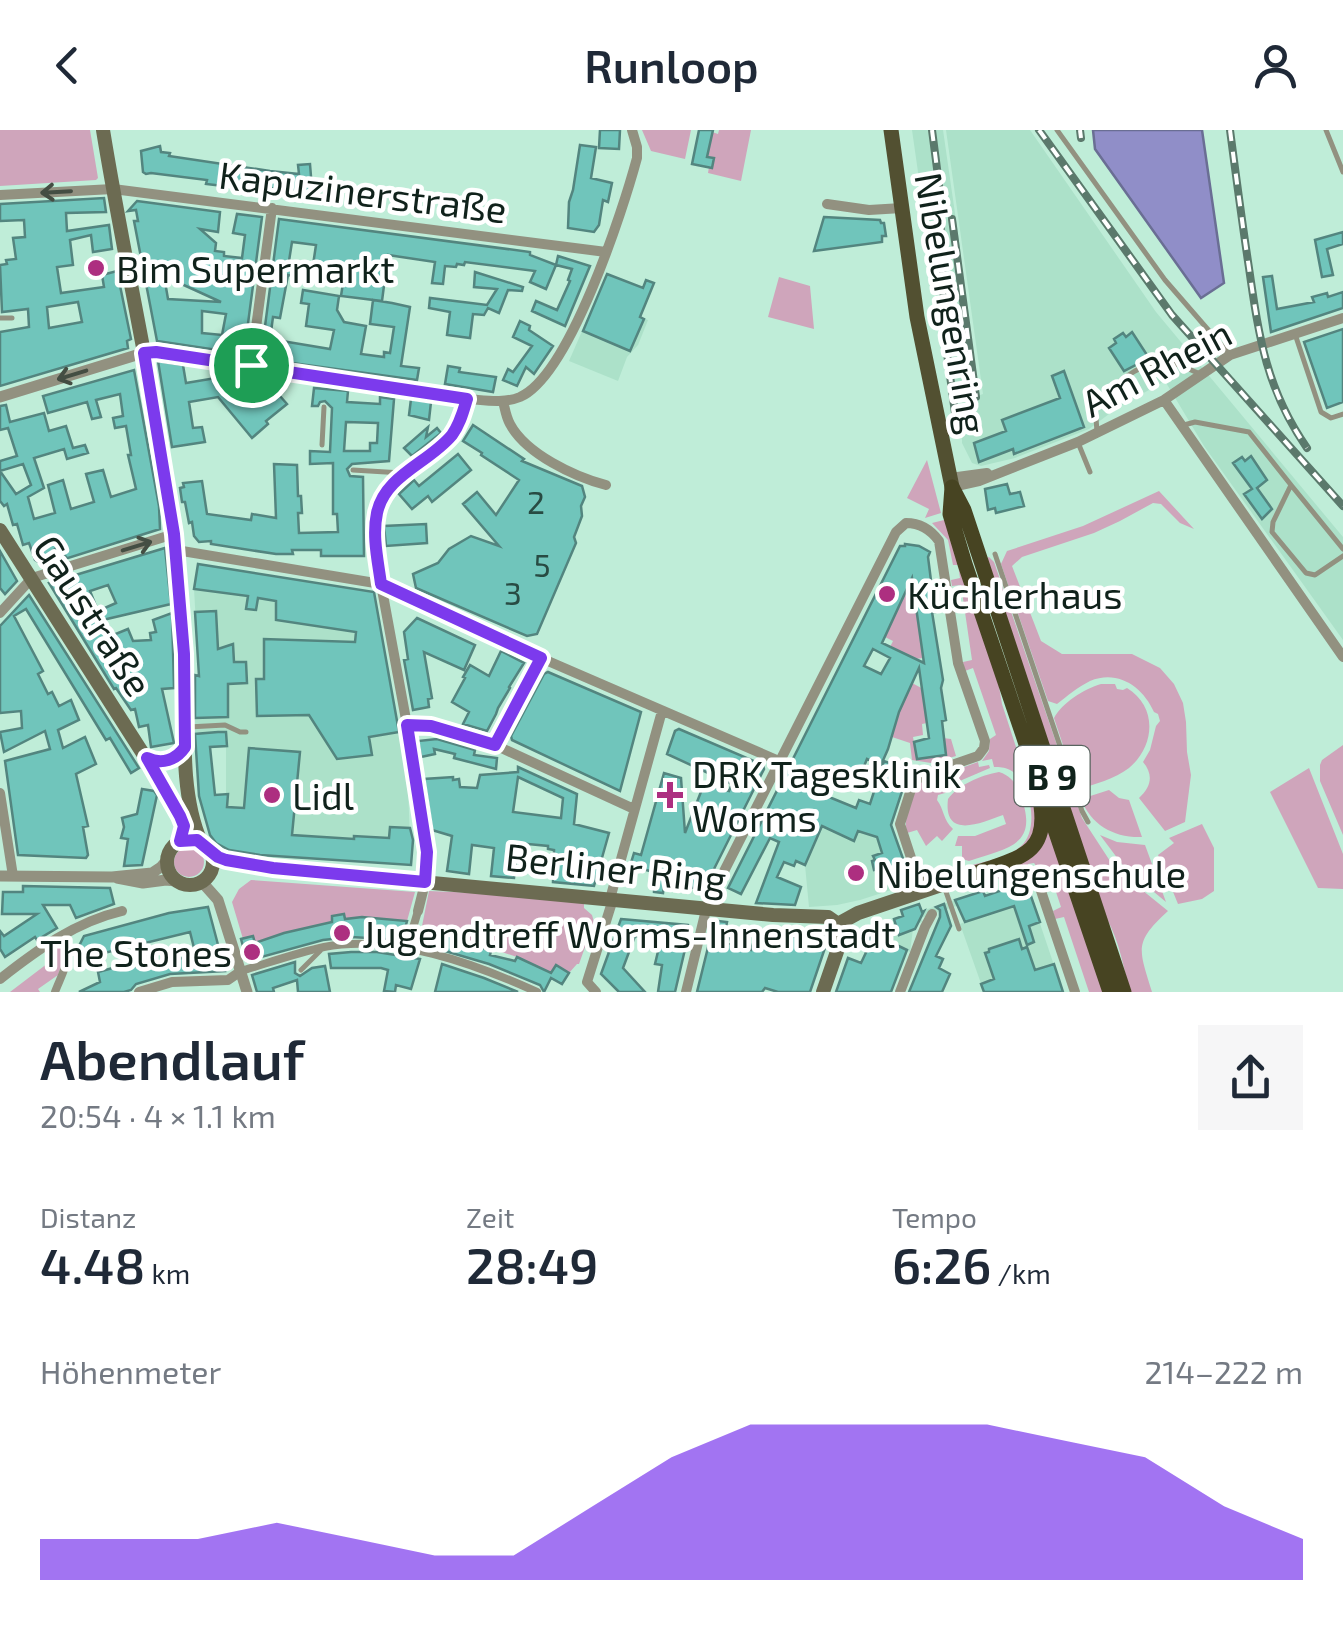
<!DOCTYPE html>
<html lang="de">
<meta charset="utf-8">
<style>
:root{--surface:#fff;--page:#f6f6f7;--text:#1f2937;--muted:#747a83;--accent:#7c3aed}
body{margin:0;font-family:"Exo 2",sans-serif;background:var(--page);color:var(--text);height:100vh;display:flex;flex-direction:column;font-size:38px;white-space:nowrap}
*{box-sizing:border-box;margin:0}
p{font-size:32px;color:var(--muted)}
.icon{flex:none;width:55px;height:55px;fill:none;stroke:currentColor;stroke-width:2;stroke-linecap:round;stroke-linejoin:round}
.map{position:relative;height:862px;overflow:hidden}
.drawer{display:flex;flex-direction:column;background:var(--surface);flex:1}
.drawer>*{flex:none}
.pin{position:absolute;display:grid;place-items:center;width:85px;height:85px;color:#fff;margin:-42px;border:5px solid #fff;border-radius:50%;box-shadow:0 2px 10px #0007}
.round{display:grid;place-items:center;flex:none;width:105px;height:105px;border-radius:0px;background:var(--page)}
.headline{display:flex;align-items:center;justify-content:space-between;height:170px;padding:0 40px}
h1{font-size:55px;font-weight:600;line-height:75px}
.stats{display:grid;grid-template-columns:repeat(3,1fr);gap:15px;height:170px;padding:10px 40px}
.stats div{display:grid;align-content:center}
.stats b{font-size:50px;font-weight:600}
.stats small{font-size:28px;font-weight:400}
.stats p{font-size:28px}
.chart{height:280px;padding:20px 40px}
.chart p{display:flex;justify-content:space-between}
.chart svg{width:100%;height:180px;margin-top:10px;fill:var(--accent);opacity:.7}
header{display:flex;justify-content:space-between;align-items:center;height:130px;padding:0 40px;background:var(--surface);font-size:45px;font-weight:600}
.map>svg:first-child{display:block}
.built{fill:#ace1c9}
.green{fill:#cfa5bb}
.water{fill:#908ec8;stroke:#6a6e94;stroke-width:2.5}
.building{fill:#70c5bb;stroke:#53857f;stroke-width:2.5;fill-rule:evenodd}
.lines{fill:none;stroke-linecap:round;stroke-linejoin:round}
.service{stroke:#929180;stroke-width:5}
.pedestrian{stroke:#929180;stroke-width:8}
.minor{stroke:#929180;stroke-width:10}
.tertiary{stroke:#929180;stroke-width:11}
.secondary{stroke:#6c6b52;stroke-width:14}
.primary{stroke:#525031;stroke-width:15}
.trunk{stroke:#474422;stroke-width:15}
.rail-casing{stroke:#5b796c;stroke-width:8}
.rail{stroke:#fff;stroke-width:4;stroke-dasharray:11;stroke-linecap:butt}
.oneway{stroke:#444e43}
.route-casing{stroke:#fff;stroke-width:20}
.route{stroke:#7c3aed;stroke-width:12}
.poi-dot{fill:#ad2f80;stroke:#fff;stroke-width:4}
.labels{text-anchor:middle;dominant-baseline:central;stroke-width:9;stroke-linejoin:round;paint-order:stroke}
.number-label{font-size:32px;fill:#284b43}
.shield{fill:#fff;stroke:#58645f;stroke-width:2.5}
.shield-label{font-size:35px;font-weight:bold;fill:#10221b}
.street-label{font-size:38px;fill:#10221b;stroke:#fff}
.poi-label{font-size:38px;fill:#10221b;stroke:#fff;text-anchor:start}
</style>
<header><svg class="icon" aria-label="back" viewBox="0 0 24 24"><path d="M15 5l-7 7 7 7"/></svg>Runloop<svg class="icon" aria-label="person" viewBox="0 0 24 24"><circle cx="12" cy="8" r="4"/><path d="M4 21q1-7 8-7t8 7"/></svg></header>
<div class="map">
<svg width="1343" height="862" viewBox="0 0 1343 862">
<rect width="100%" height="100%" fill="#bfedd8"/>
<path class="built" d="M912 0H943L960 118 966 177 980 265 983 264 946 0H1030L1156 182 1343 407V510L1204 316 1165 251 1117 278 1089 299 1015 328 981 336 972 333 962 313V270L950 266Z
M596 169 648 190 638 215 627 227 618 251 569 231Z
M198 434 374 462 408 657 411 735 230 722 240 710 226 700V603L193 605V550L195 545H199L194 459Z
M822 696 854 711 858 701 876 706 893 701 909 750 913 753 860 770 837 775 809 777 805 735Z
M1026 752 1063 862H984L960 794 965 792 959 775 921 788 923 792 915 794 913 799 910 822 863 800 983 761 985 766Z"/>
<path class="green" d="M0 0H90L98 48 96 50 0 56Z
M642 0H691L685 29 651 21Z
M719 0H751L741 51 708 43 709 37H712L714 29 707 27 712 2 718 4Z
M779 147 810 156 814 199 768 187Z
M927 330 941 383 925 388 929 379 907 368Z
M1159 361 1194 399 1180 393 1161 374 1153 373 1120 391 1094 403 1022 427 1012 436 1041 511 1062 524H1132L1160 538 1174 554 1183 573 1186 592 1187 622 1191 645 1185 692 1165 701 1139 668C1151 657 1154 645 1143 632L1150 620 1156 596 1160 591 1158 584 1154 582C1143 557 1118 539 1090 551 1078 557 1067 566 1057 574L1048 571 1001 434 1007 421 1083 396Z
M948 389 995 533 1002 574 1038 685C1036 725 1002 730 971 741L969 736C985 731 1008 728 1021 716 1040 700 1031 651 1010 640 1004 637 1000 637 994 637L992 629 982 631 989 621 990 609 996 605 973 538 965 541 963 532 972 530 961 455 952 456 951 450 960 448 958 435H953L948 410 932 393Z
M989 427 994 432 1082 688 1110 731 1126 747 1168 781C1133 813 1139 819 1152 862H1130C1123 836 1120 813 1107 789L985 429Z
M912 447 923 528 915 529 890 517 893 511 885 507Z
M912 553 927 561V593L922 594 923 605 913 607 917 629 946 625 943 608 951 609 956 626 931 633 912 630 910 613 892 607 899 582Z
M1101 554H1115L1117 559 1123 560 1127 558C1158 577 1155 616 1129 638 1115 649 1094 654 1078 660L1054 588C1062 573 1084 559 1101 554Z
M1343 615V705L1320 651V635L1322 630Z
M978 632 979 637 989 635 990 638 955 653 945 663 938 665 937 670C944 679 943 690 953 699L942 711 937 706 926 716 917 700 907 703C903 688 911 665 920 653Z
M1309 638 1343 724V759L1318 758 1270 662Z
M999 642C1011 646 1015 652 1020 664 1040 716 1009 717 969 731L962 729V716H955L958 706H975L1006 694 1003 685C981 693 943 710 948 669 958 655 981 645 999 642Z
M1109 660 1119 668 1129 670 1142 707C1114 708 1091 695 1081 669Z
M1046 693 1106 862H1089L1064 787 1055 789 1053 781 1061 777 1051 747 1042 749 1046 742 1044 738 1037 737 1034 733 1028 734 1030 746 1013 752 1009 745 976 756 974 748 1019 732Z
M1202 694 1214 718V761L1202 769 1178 774 1158 725 1174 713 1169 708Z
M1100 705 1117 712 1145 715 1166 772 1124 737Z
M174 732a15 15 0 1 1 30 0a15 15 0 1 1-30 0Z
M251 750 415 762 407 791 362 787 345 789 343 784 332 786V792L255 812 253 806 243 809 232 772 239 759Z
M429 761 501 764 584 773V778L592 785 594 792 579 834H577L569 843 556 835 551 843 517 827 422 796Z
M63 815 67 818 58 845 38 859 40 862H10L56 827 51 820Z"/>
<path class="water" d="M1093 0H1202L1224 153 1201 168 1095 19Z"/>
<path class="building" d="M600 0H620L619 19 599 18Z
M699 0H713L707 27 714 28 712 38 692 34Z
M580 15 596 17 591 48 612 53 608 72 603 70 599 95 594 102 568 98 569 72 573 60Z
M160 16 161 22 170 23 169 26 270 41 299 44 298 35 310 34 312 59 309 65H304L301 62 262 57 261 60 224 53V56L206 54 207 50 151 43 146 44 143 42 141 21Z
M104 68 106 82 66 83 67 101 109 95 112 119 93 122 91 105 70 110 73 135 57 137 61 163 104 157 102 145 117 141 131 209 127 211 128 218 0 256V202L29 197 28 179 2 182 0 135 7 134 6 130 16 129 13 108 25 107 24 90 0 91V74ZM78 172 82 192 49 198 47 177Z
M137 71 220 82 218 102 200 99 216 113 215 121 224 122V126L242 128 245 105 233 103 237 84 262 87 244 224 157 211 134 91H138L136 80 128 81ZM164 146 221 172 168 169ZM202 181 226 184 222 205 202 203Z
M824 87 880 90 881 93H884L886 106H882V112L814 121Z
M279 89 530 122V125L556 135 546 159 530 152 535 141 465 132 464 135 457 134 456 137 445 136 443 154 432 153 435 132 388 125 382 171 341 166 345 140 313 135 316 115 292 112 289 131 301 133 299 147 288 145 280 188 273 187 270 209 330 219 334 200 306 196 309 174 301 173 303 160 339 166 337 180 344 192 366 196 361 224 384 227V222L390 223 394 197 370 194 373 170 392 173 410 177 401 236 419 238 417 250 292 233 261 227Z
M1343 102V114L1327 119 1333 145 1322 147 1315 110Z
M558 126 590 136 565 196 532 181 536 171 557 180 570 151 568 150 572 139 556 135Z
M475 142 523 157 522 161 508 160 499 183 488 178 484 185 473 184 470 208 447 205 450 182 429 178 430 168 487 175 497 159 474 157Z
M607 144 643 158 646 150 654 153 640 187 644 189 630 221 583 201Z
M1272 146 1277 179 1314 172 1312 167 1327 163 1328 167 1343 162V178L1271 202 1263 147Z
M520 191 530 196 529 200 553 216 534 244 526 237 517 256 503 250 508 239 513 242 532 216 513 207Z
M1343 199V272L1327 278 1304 212Z
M1132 202 1149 228 1124 241 1109 218 1116 213 1114 209 1123 203 1126 207Z
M158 231 183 235 186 253 216 248 217 240 237 243 253 261 264 252 271 260 273 258 287 274 266 291 268 294 252 308 218 267 189 272 193 298 202 297 205 312 172 317Z
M448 236 460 238 459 242 496 247 493 262 445 254Z
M134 240 159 376 160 399 65 429 66 427 57 417 40 433 35 430 29 413 23 415 17 394 13 395 7 374 4 376 0 371V341L16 364 31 355 23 334 0 341V331L17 326 8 298 0 300V276L6 275 10 292 44 283 49 301 66 296 73 318 85 315 88 323 67 329 64 319 34 328 44 358 28 367 34 389 55 383 48 355 63 350 71 379 94 372 86 344 103 340 111 367 136 359 128 325H131L126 296 115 298 113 288 123 286 120 264 96 270 101 287 92 289 87 272 48 283 43 266Z
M1064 241 1084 297 1014 324 1013 319 979 332 974 313 1006 301 1002 290 1060 268 1052 246Z
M314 258 348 261 347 272 380 274V267L394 269 389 331 352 334 347 339 350 346 363 347 364 426H321V420H292L293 424H276L211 414V411L199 412 194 406 192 392 189 393 185 372H182L180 358 184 357 183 353 202 351 207 384 251 390 252 384 276 388 274 334 297 335 298 366H301L302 383H298L299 403 338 402 337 384H333V333L310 334V321L330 322 332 278 325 271 320 272 318 276H312ZM346 292 378 293 377 313H370V321H344Z
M411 269 431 272 429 290 409 285Z
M473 295 524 329 522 331 582 356 585 367 581 376 582 386 574 407 576 413 537 504 527 506 416 458 413 444 438 433 449 419 471 406 499 416 463 374 477 362 496 385 519 350 481 325 482 323 463 311Z
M428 297 426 307 437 298 441 303 412 326 404 318Z
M458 324 471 340 432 372 428 366 412 379 399 364 414 350 419 356Z
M1251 326 1267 350 1257 358 1272 379 1262 389 1244 364 1252 359 1233 333 1242 327 1245 331Z
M1007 354 1010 364 1020 362 1024 376 996 383 995 378 988 380 985 359Z
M426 394 427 413 386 416 384 396Z
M905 414 919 416 930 422 928 427 935 482H932L943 550 941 558 946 590 942 591 946 625 917 629 914 612 929 608 919 538 899 582 888 619 881 635 867 629 860 646 842 639 829 667 856 678 859 670 870 674 884 631 909 640 891 695 912 754 894 759 888 740 879 743 878 739 874 740 872 731 875 730 873 726 882 723 877 707 858 701 854 711 822 696 805 735 796 731 794 736 784 732 777 747 801 757 795 775 756 773 779 712 770 708 741 764 728 758 900 416H905ZM912 448 917 484 924 533 882 513ZM873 519 890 528 881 544 864 536Z
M165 418 171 474 107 489 99 494 106 508 128 499 133 511 151 510 150 503 156 502 153 490 172 483 174 558 162 559 174 613 151 617 148 595 139 597 135 579 131 580 116 558 114 559 49 453ZM108 455 116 473 98 481 90 461Z
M0 421 17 451 5 464 0 458Z
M198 434 374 462 399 602 369 607 372 625 337 629 309 585 257 586 256 549H264V509L355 512 356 502 276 490V471L258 468 256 480 246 479 248 466 194 459Z
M29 465 139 638 131 643 110 608 106 610 26 479 14 486 43 541 38 544 48 564 52 562 59 576 71 570 79 590 58 600 63 618 85 607 96 634 76 644 88 696 83 697 88 725 86 728 18 725 5 631 50 619 45 601 4 622 0 602 22 598 21 581 0 583V496Z
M216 481 218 519 233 514 234 532H246L247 553 228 554V587L195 588V545L199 546 195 482Z
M417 488 475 515 464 540 424 522 432 568 428 569 429 577 413 580 404 530 408 529 404 502Z
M501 521 524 533 509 557 510 558 498 578 496 584 487 601 463 594 469 582 452 572 465 548 463 547 470 535 489 546Z
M548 542 641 582 620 661 512 610 511 606 544 544Z
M679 599 763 635 764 639 704 759 664 755 663 763 654 762V742L630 736 634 723 641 725 664 643 681 648 685 703 704 654 729 661 732 654 667 624 675 601Z
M218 602H226L227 616 210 617 215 665 228 664 227 677 244 678 249 618 300 622 292 705 354 709V706L389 708 390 697 410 698 413 710 411 735 260 725 229 720 216 713 210 705 199 666 195 604Z
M437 609 475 620 474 625 497 628 496 639 454 628 455 624 434 619 435 624 421 627 418 611Z
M518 637 577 664 574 694 609 703 594 756 553 752 554 720 548 719V716L518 713 514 748 491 746 494 718 472 715 469 744 447 741 452 706 432 700 424 649 453 647V650L459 649 460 657 477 658 480 645 518 642ZM518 647 563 668 561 688 513 682Z
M142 659 154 661 157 665 142 735 124 736 128 709 121 708 124 697 122 688 137 684Z
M1026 752 1040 792 1029 796 1034 812 1027 815 1014 776 965 792 955 770 983 761 985 766Z
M23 756 110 758 114 774 76 788 70 775H43L57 798 37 810 35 807 5 827 0 819V801L4 806 37 784H2L3 762H23Z
M919 774 922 782 924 781 915 799 899 805 894 789 903 786 901 780Z
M944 774 951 796 936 826 943 829 939 838 950 844 942 862H909L940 787V780L936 777Z
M208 777 225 841 170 844 136 854 131 860 124 862H79L100 852 98 842 124 835 136 834V836L196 826 190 802 88 827 80 821 79 816 84 806 169 783Z
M344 784 345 789 362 787 407 791 402 810 351 807 323 810 247 831 241 809 253 806 255 813 284 803 332 792V786Z
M621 789 688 795 690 798 675 862H658L662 835 655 834 661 809 635 806 623 838 645 862H619L601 844Z
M718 791 727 792 724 807 729 808 727 813 751 820 755 807 763 808V804H768V802L792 807 826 805 828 809 810 862H778L765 858 762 862H697L714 793Z
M878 793 882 808 907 820 891 862H836L848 828 861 833 870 814 866 815Z
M427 797 491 821 490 825 515 831 517 827 551 843 556 835 569 843 562 854 551 848 544 862 540 855 489 834 421 814Z
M1019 809 1022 819 1027 817 1035 840 1054 834 1063 862H984L981 854 994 849 985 823 989 822V819Z
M351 822H377L420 829 411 859 396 855 395 862 384 861 388 840 381 838H331L329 824Z
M295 832V843L300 846 312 838 325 836 330 862H298L297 850 273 858 274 862H257L252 845Z
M442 834 484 848 518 862H435Z"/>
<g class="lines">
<path class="service" d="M1057 0 1165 150 1230 225
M1326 0 1343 42
M0 188H12
M1295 204 1321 282 1331 288 1343 284
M1184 295 1195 292 1249 302 1291 355 1273 392 1272 402 1306 443 1315 445 1343 426
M1097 302 1095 274C1112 258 1134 236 1158 232 1171 230 1186 238 1198 243
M322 315 324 277
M1079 315 1090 342
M353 340 402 343
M1291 355 1343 419
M995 424 1082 681 1088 692
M188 597 225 595 240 602H246
M945 759 959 799
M301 840 320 821"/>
<path class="pedestrian" d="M407 818 418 781
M241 841C268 833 296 823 324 817 394 804 473 833 537 862
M55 862C63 841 74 826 64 804"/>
<path class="minor" d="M0 65 113 59 606 122
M827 74 869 80 902 78
M143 223 156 222 467 269C484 270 503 274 520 267 570 245 623 80 637 28V17L632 0
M251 235 272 78
M1164 270 1343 527
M503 271C505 279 506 287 510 294 526 324 575 347 606 355
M950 348 987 343
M952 357 979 351 1078 312 1164 270 1230 225 1343 188
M176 420 381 454 541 528 779 631
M0 483 32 448 174 404
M407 595 431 596 495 615 634 679
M495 615 541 528
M0 663 13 746
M1036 746 1075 862
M610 769 662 581
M418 781 427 745V722L407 595 381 454 375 397 381 371 388 360 405 343 450 307 461 290 467 269
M0 849C37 820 75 792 122 781
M139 862 172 852 228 850 241 841
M596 862 587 852 613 769
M686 862 705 784 712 765 896 402 906 393C920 393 931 400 939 411L958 533 985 611 984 618 978 626 923 645 913 653 900 694 915 740 925 760
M900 862 925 797 932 784"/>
<path class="tertiary" d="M0 267 143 223
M147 628C162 635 176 630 185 617
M0 746 112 747 152 743 161 737 167 730
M117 748 143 753 166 750 176 751
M202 752 218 770 247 862"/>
<path class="secondary" d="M103 0C125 135 156 268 174 403 180 443 183 484 184 524 187 583 177 657 201 712
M0 400 172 669 184 696 180 711
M167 732a23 23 0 1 1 46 0a23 23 0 1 1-46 0Z
M210 722 226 730 273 738 773 785 828 787 838 794
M838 794 858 783 944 754
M823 862 841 810 838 794"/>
<path class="primary" d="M891 0 917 187 952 357"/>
<path class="trunk" d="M952 357 964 380 1124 862
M952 357 950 384 965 434 1110 862
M944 754C959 749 975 743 991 738 1025 726 1047 719 1041 676"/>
<defs>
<path id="rail" d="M932 0 939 54 945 208 955 283
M1039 0 1172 185 1343 376
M1080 0 1081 8
M1230 0C1236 46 1242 92 1249 138 1259 207 1266 259 1307 318
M952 89 976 267"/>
</defs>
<use href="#rail" class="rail-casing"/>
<use href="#rail" class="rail"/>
</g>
<defs><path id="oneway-shaft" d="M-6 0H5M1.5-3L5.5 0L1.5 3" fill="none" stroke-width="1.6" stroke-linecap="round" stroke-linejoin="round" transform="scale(2.5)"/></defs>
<g class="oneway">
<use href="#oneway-shaft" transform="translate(56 62) rotate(177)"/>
<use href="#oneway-shaft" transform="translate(72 245) rotate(163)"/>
<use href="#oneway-shaft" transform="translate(137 416) rotate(-17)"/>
</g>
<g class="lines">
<defs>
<path id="route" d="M156 222 467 269C463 282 460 294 452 305 429 333 385 345 377 383 372 406 378 431 381 454L541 528 495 615 431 596 407 595 427 722 425 752 273 738 226 730 218 727 197 710 180 711 184 696 180 686 147 628C162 635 176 630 185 617L184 524 174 404 144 223Z"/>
</defs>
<use href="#route" class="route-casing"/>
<use href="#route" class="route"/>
</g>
<g class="poi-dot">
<circle cx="96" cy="138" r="10"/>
<circle cx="887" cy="464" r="10"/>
<circle cx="272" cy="665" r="10"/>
<path d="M665 650h10v10h10v10h-10v10h-10v-10h-10v-10h10z"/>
<circle cx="856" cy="743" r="10"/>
<circle cx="342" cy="803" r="10"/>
<circle cx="252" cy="822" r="10"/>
</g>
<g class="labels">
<g class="number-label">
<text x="536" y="371">2</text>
<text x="542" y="434">5</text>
<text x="513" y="462">3</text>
</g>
<rect class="shield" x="1014.5" y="616" width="75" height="60" rx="8"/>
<g class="shield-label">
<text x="1052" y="646">B 9</text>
</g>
<g class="street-label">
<text transform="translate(363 61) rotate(7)">Kapuzinerstraße</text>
<text transform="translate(952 173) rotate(80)">Nibelungenring</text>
<text transform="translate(1156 237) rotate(-28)">Am Rhein</text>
<text transform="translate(94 485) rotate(57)">Gaustraße</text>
<text transform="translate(616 737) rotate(6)">Berliner Ring</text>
</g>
<g class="poi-label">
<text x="116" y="138">Bim Supermarkt</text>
<text x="907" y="464">Küchlerhaus</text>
<text x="692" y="643">DRK Tagesklinik<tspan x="692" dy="44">Worms</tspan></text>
<text x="292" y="665">Lidl</text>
<text x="876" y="743">Nibelungenschule</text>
<text x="362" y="803">Jugendtreff Worms-Innenstadt</text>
<text x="232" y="822" text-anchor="end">The Stones</text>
</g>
</g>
</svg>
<div class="pin" style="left:251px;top:235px;background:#1e9e55"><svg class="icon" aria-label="arrive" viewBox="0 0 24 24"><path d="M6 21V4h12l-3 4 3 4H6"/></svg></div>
</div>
<section class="drawer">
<div class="headline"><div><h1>Abendlauf</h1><p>20:54 · 4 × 1.1 km</p></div><a class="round"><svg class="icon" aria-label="share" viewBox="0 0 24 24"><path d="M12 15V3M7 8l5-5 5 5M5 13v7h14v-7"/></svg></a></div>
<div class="stats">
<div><p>Distanz</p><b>4.48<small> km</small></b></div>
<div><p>Zeit</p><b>28:49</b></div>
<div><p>Tempo</p><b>6:26<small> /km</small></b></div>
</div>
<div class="chart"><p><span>Höhenmeter</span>214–222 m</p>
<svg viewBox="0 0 160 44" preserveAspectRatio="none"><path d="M0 44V34L10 34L20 34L30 30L40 34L50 38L60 38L70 26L80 14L90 6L100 6L110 6L120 6L130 10L140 14L150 26L160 34V44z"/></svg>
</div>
</section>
